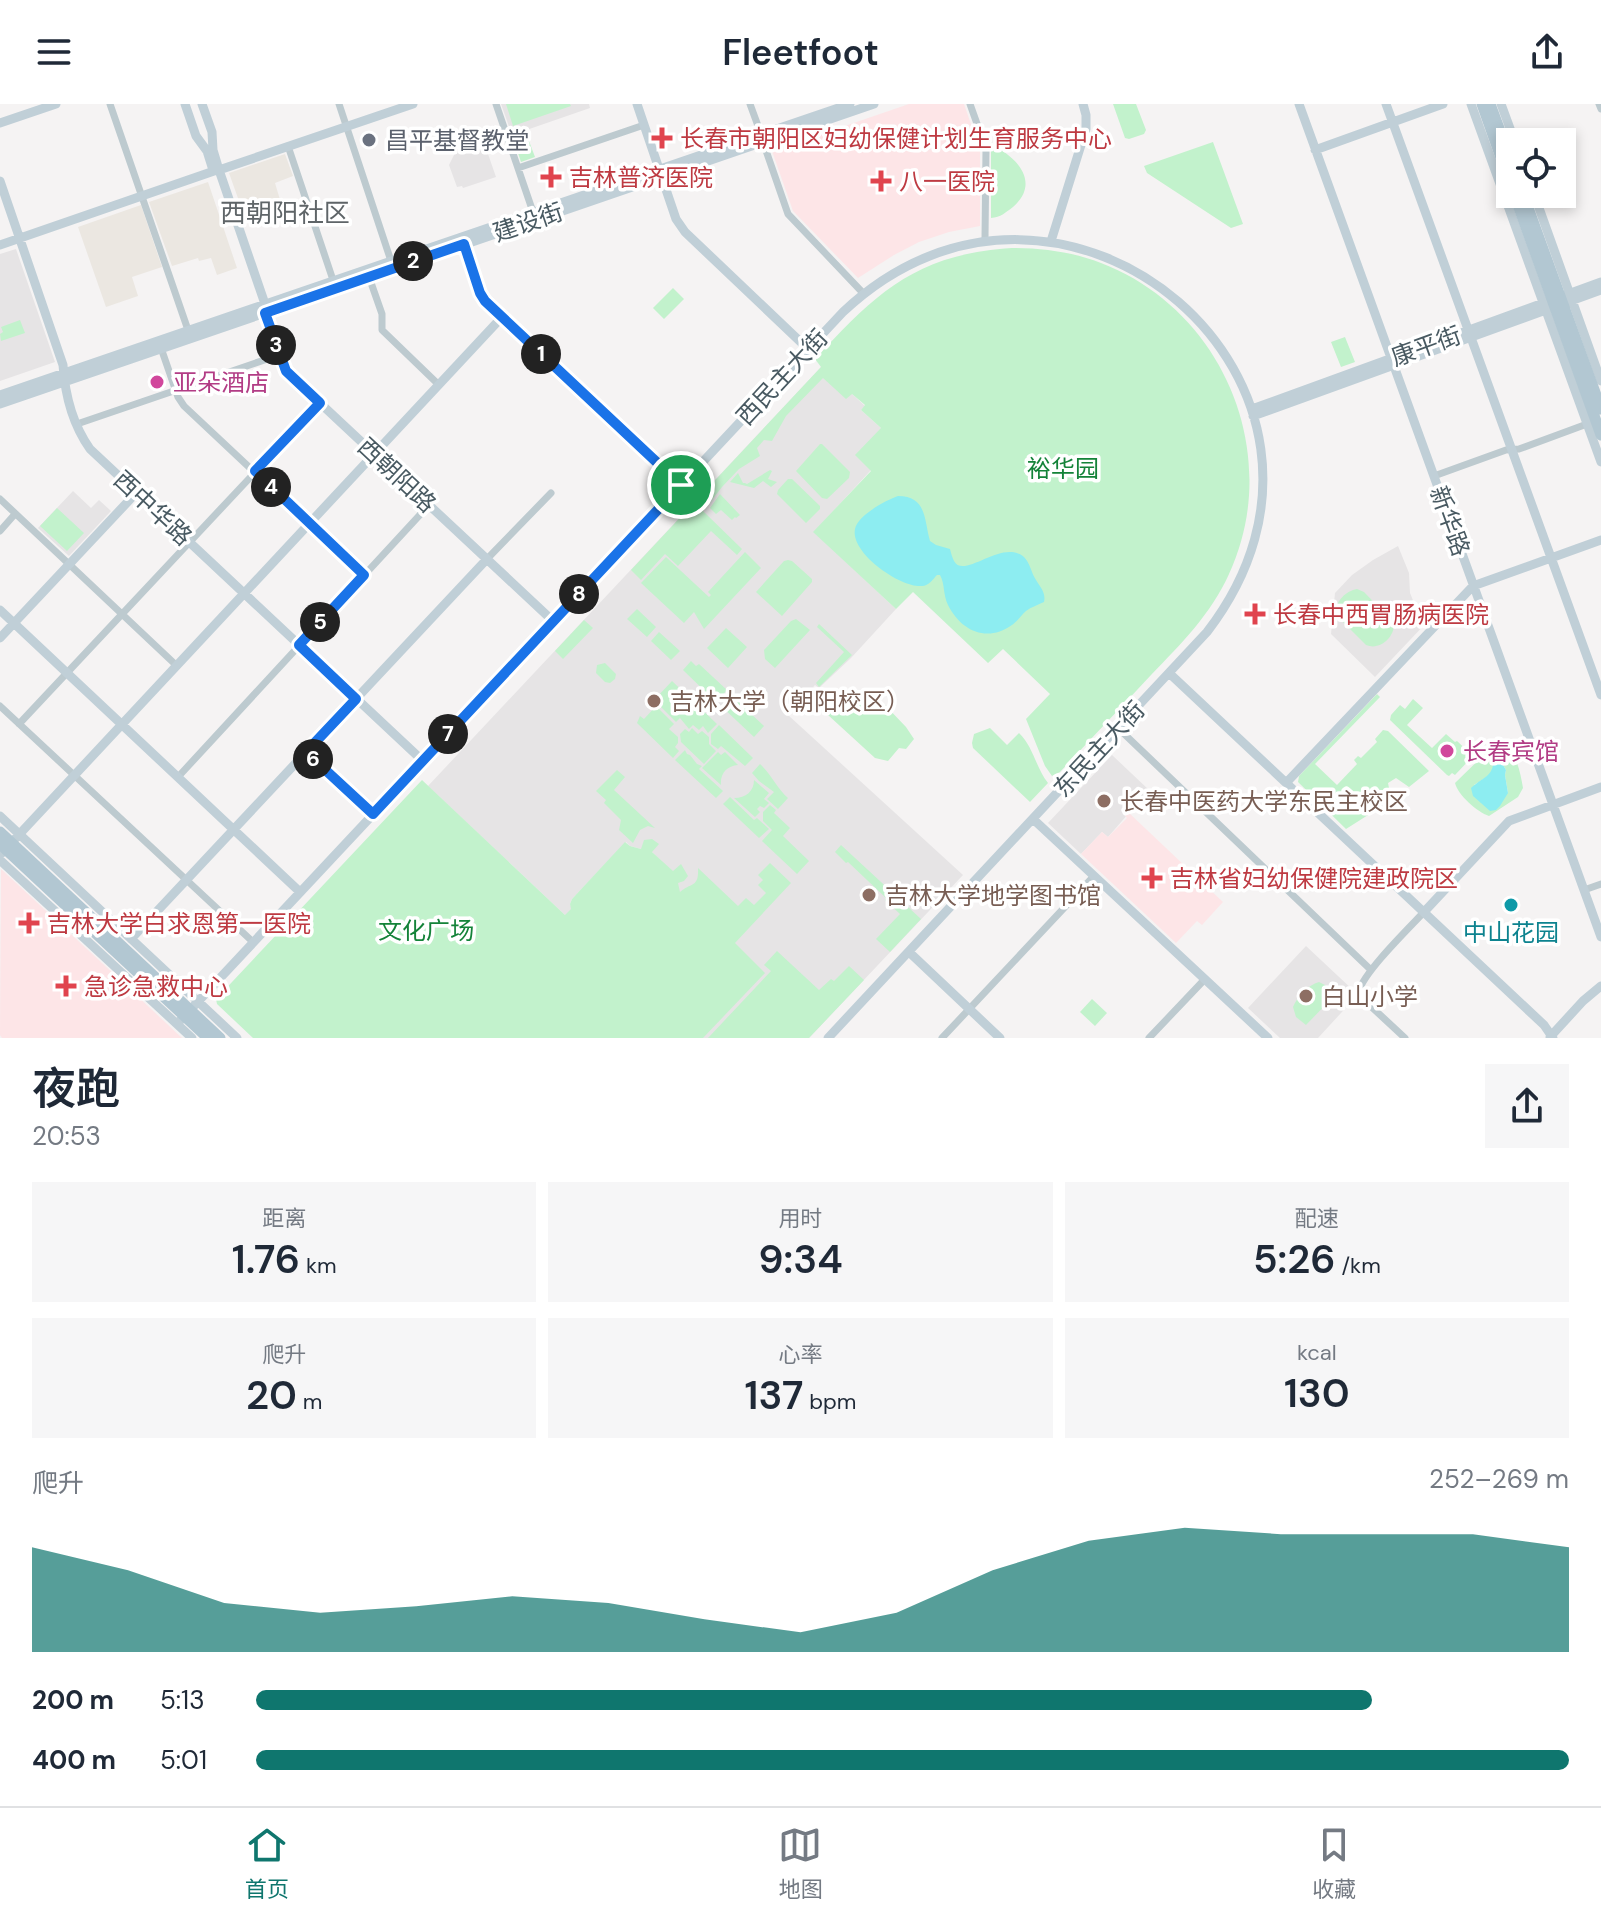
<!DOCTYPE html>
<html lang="zh">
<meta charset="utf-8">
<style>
:root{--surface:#fff;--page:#f6f6f7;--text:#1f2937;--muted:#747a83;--line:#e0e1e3;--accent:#0f766e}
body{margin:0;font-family:"DM Sans","Noto Sans SC",sans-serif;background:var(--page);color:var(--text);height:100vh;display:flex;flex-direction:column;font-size:30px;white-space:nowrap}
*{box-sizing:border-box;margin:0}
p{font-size:26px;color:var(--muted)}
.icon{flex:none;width:44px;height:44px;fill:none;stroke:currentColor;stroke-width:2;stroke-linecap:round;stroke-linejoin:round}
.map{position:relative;height:934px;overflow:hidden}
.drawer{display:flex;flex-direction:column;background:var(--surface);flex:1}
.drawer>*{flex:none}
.controls{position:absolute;left:1496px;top:24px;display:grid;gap:16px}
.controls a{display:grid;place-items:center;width:80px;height:80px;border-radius:0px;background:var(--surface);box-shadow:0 4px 12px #0003;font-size:40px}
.pin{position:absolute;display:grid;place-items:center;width:68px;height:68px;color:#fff;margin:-34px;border:4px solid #fff;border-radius:50%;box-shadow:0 2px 8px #0007}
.km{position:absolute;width:40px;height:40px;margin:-20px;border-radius:50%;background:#222;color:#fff;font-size:22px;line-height:40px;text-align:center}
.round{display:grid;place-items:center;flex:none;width:84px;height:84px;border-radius:0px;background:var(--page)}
.summary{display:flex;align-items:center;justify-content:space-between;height:136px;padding:0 32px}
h1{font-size:44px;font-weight:600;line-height:60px}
.metrics{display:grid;grid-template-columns:repeat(3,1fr);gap:12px;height:136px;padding:8px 32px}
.metrics div{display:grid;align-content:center;border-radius:0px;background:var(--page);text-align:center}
.metrics b{font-size:40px;font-weight:600}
.metrics small{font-size:22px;font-weight:400}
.metrics p{font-size:22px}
.chart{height:224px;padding:16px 32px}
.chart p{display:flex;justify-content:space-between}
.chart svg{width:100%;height:144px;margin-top:8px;fill:var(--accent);opacity:.7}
ul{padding:0 32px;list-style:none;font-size:26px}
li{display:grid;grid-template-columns:128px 96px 1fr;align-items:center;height:60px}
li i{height:20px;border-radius:10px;background:var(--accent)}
header{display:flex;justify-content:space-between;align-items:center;height:104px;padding:0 32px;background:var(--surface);font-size:36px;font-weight:600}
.tab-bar{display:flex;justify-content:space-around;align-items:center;height:112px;border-top:2px solid var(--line);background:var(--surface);font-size:22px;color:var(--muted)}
.tab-bar a{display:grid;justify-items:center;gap:4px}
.tab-bar .current{color:var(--accent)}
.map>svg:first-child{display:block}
.commercial{fill:#ebe7e1}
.education{fill:#e6e4e5}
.medical{fill:#fde5e7}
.green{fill:#c2f2cc;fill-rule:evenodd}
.water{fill:#8dedf1}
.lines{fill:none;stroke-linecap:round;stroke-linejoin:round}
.street{stroke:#bdcacf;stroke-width:7}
.secondary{stroke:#c0cfd7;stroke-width:9}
.primary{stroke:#b2c7d2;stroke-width:11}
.route-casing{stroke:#fff;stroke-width:16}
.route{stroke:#1a73e8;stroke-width:10}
.health-dot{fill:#e0444e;stroke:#fff;stroke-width:3}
.worship-dot{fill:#6b7280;stroke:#fff;stroke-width:3}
.hotel-dot{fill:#d1479c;stroke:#fff;stroke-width:3}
.education-dot{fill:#8d6e63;stroke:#fff;stroke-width:3}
.culture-dot{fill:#0f9aa8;stroke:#fff;stroke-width:3}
.labels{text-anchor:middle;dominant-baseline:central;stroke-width:7;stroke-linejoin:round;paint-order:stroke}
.health-label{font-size:24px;fill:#be3a42;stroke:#fff;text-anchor:start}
.worship-label{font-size:24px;fill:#5b616d;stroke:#fff;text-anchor:start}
.street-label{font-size:24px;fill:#495a62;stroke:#fff}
.hotel-label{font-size:24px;fill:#b23c85;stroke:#fff;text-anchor:start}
.park-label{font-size:24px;fill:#148339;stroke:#fff}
.education-label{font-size:24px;fill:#785e54;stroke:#fff;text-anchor:start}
.culture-label{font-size:24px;fill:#0d838f;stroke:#fff}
.neighbourhood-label{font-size:26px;fill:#5f6568;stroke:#fff}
</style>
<header><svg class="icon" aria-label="menu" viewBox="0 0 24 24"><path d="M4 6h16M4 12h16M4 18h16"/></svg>Fleetfoot<svg class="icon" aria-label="share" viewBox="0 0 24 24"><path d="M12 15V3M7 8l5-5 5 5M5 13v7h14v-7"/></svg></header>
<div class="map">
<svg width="1601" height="934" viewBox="0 0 1601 934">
<rect width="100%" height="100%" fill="#f5f3f3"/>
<path class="commercial" d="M285 50 293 72 275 79 281 99 244 111 229 69Z
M208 78 237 164 217 171 211 154 199 157 198 154 172 162 149 98Z
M141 101 162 163 132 173 138 192 106 203 78 123Z"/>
<path class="education" d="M501 0H589L590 4 512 31Z
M479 24 496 73 463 84 462 82 457 83 449 61 465 29Z
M16 145 55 258 0 277V150Z
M822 262 865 302 861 306 881 324 871 366 814 428 896 505 851 554 819 584 815 581 788 611 963 771 809 934H695L680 789 673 768 652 748 630 742 626 738 572 795 570 800 572 805 566 812 428 682Z
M73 387 91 404 99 396 111 407 69 452 38 424Z
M1398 442 1409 469 1410 489 1419 511 1427 518 1375 573 1331 530 1335 489 1352 471 1373 456Z
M1112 651 1149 686 1108 733 1102 728 1081 750 1048 719Z
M1306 842 1354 887 1353 896 1318 934H1280L1248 904Z"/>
<path class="medical" d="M909 0H964L980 46V122L949 128 919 138 894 151 858 174 793 107 772 47Z
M1128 708 1223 798 1202 821 1197 817 1176 839 1081 750 1102 728 1108 733 1127 714 1125 712Z
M1 765 117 873 182 934H2L0 931Z"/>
<path class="green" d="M506 0H570L571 2 513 22Z
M1113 0H1136L1146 26 1144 30 1129 35 1125 34Z
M526 29 535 53 521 58 513 34Z
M1213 38 1243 120 1231 124 1147 69 1144 62Z
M991 41C1017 52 1041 79 1013 103 1005 109 1001 113 991 114Z
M1012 144C1042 144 1073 148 1101 159 1224 206 1284 351 1229 470 1211 510 1181 540 1151 571 1121 603 1090 636 1060 668L1052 672 1045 662 1026 615 1050 590 1003 545 988 559 913 488 896 505 813 428 871 367 855 351 881 324 861 306 865 301 852 290 846 295 823 274 786 312 772 337 764 336 757 344 760 352 739 365 722 383 703 407 742 445 737 451 711 427 678 462 665 450 641 476 631 466 821 263 815 255C876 189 916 150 1012 144Z
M673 184 684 195 664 215 653 204Z
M20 216 25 229 1 237 0 230 3 228 1 223Z
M1345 233 1355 258 1341 263 1331 238Z
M820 340H822L850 368 849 374 827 395 822 394 796 367Z
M770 366 772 367 768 375 777 378 771 383 763 377 754 384 730 378 738 369 743 379H745L747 380Z
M788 375H792L820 402V405L806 419 777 390 778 386Z
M720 390 740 411 736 414 735 413 732 416 721 406 716 410 710 404Z
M57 404 84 429 67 447 40 422Z
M745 448 761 464 704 525 694 508 684 519 641 479 666 453 709 493 711 491 708 488Z
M788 456 792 457 812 475V478L782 512 756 488 784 457Z
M1357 485 1364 488 1394 519C1395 533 1380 547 1366 541L1336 511C1334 499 1345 487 1357 485Z
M637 505 656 523 647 533 627 515Z
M796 515 810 526 775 564 765 555 764 546 791 517Z
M584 516 593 524 563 555 555 547Z
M819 520 852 551 819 583 816 579 844 548 817 523Z
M726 524 747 543 728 564 707 544Z
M659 528 680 547 671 556 651 537Z
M691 557 696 562 699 560 727 586 716 598 683 566Z
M605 559 616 570 615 575 610 579 605 578 596 569 597 561Z
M672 577 717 620 708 629 703 622 699 626 693 621 689 625 680 614 676 618 658 600 659 598 656 594Z
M1377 590 1380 593 1315 660 1337 681 1357 660 1354 656 1358 652 1361 654 1377 638 1375 635 1383 626 1388 627 1429 667 1409 683 1396 674 1388 679 1390 689 1379 697 1376 706 1346 725 1298 678 1299 672Z
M731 591 764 622 754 633 721 602Z
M1413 595 1423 604 1407 621 1432 644 1446 630 1455 638 1457 637 1473 652 1455 671 1452 669 1449 672 1447 671 1390 616 1391 611 1400 601 1405 605Z
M859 596 870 606 884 600 906 623 914 635 906 645 899 644 888 657 875 654 828 611C835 603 843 601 853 603Z
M656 602 674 620 669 625 678 633V639L675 643 679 647 673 654 637 619 640 612 644 615Z
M719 621 753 654 745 662 721 642 718 645 711 640V630Z
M692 624 698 630 702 627 709 633V640L716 647 704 660 681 638 680 630 685 625 689 628Z
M990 624 1007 641 1019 629C1033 642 1036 664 1048 679L1030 698 973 644 972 639 974 630Z
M1496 639C1516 642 1520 667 1523 684L1518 693 1489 712C1477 708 1458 691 1455 679ZM1499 654 1506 666 1505 671 1508 689 1474 681C1486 673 1495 671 1494 655Z
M685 646 687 650 690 651 697 660 702 662 699 665 723 687 716 694 675 656Z
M718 648 721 651 725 648 738 661C727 662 720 669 721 681L702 664Z
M760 660C771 670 777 684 788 694L778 705 767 695 774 688 759 677 752 669Z
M617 666 625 673 614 686 655 724 648 722 640 726 633 739 619 726 621 716 604 699 606 696 596 687Z
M422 676 565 811 571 805 570 800 572 795 625 738 630 742 641 745 644 736 652 735 659 740 652 748 673 767 681 760 688 772 684 777 678 779 680 788C691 778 699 784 698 764L738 802 746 794 754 801 766 789 758 781 763 776 758 771 770 759 791 779 735 839 765 869 703 934H253L217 900 216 895Z
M754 676 769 689 764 695 769 699 764 704 760 702 757 705 760 708 755 713 734 694C746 694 754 687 754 676Z
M730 693 754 716 757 714 769 725 759 734 723 700Z
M770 701 776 706 774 709 790 724 783 732 809 757 797 770 762 737 772 726 763 717V708Z
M841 741 921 815 890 848 876 835 900 810 885 796 886 794 848 758 846 759 835 748Z
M777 847 819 886 831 875 834 877 849 862 864 876 809 934H708L771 867 764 861Z
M1319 878 1325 881 1330 888 1334 885 1338 888 1306 921 1296 913 1293 903C1297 893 1308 881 1319 878Z
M1092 895 1107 909 1095 922 1080 908Z"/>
<path class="water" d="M898 392C927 392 924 416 930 437L936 441 950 445C951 449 952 453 954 457 964 476 1002 434 1024 453 1030 459 1031 468 1036 476 1041 484 1046 489 1044 498 1038 501 1031 503 1026 507 1021 511 1018 517 1012 521 987 539 961 527 948 501 943 491 945 480 940 471H937C933 475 929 482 922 482 901 484 850 449 855 425 857 412 886 396 898 392Z
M1495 653 1499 654 1506 666 1505 671 1508 689 1500 702 1496 706 1490 707 1473 692 1471 684C1481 674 1495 672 1493 655Z"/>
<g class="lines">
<path class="street" d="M110 0 188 226
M339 0 391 157
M496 0 533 108
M750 0 761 30
M970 0 986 45 985 134
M1599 0 1601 5
M763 38 788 110 863 189
M288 42 333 176
M518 64 644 21
M369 173 382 210V226L439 281
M161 244 178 293 184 302 364 471
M77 320 279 251
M1434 372 1506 346 1519 345 1587 320
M0 395 177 562
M0 427 15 410
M487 455 551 389
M0 602 253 838
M19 620 320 299
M1118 624 1371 866
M306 648 373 710
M178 673 429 401
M1584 786 1601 780
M942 934 1094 772
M1149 934 1205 875
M1405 934 1363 895 1359 887C1364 868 1408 825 1424 808"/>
<path class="secondary" d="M185 0 196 32 207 47 212 63
M202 0 212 28 213 46 219 66 265 200V209L283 260 290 271 553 517
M637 0 676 115 685 128 808 245
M1299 0 1601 833
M1386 0 1601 591
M1471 0 1601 358
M1501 0 1515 38
M0 19 56 0
M1315 46 1443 0
M219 66 413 0
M0 77 63 261C65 291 73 321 90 345L423 657
M1534 90 1601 277
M1052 134 1086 25V11L1083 0
M464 140 481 191 485 197 681 381
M0 141 214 67
M0 291 850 0
M0 300 874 0
M1252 305 1601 178
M1253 312 1601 186
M0 506 300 788
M0 534 136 389
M1169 569 1544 921 1553 934
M1286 679 1473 482 1601 436
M0 712 237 934
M1033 715 1268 934
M0 751 502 213
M0 756 192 934
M1424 808 1509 717 1601 683
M131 835 487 455
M909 848 1000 934
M177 920 843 208C1063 0 1396 282 1207 528L828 934
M1550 933 1583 897 1601 882"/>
<path class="primary" d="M1482 0 1510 79
M1490 0 1510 54
M1514 90 1601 331
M1523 90 1601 305
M0 728 220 934
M0 740 208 934"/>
</g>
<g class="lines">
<defs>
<path id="route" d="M464 140 480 189 485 197 681 381 373 710 306 648 356 595 299 541 364 471 255 367 320 299 286 267 265 209Z"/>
</defs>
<use href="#route" class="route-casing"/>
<use href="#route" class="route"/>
</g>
<g class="health-dot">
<path d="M658 22h8v8h8v8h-8v8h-8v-8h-8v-8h8z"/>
<path d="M547 61h8v8h8v8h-8v8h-8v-8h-8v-8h8z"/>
<path d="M877 65h8v8h8v8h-8v8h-8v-8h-8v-8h8z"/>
<path d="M1251 498h8v8h8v8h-8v8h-8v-8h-8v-8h8z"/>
<path d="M1148 762h8v8h8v8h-8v8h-8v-8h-8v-8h8z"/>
<path d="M25 807h8v8h8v8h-8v8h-8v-8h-8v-8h8z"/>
<path d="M62 870h8v8h8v8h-8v8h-8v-8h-8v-8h8z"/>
</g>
<circle class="worship-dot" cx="369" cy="36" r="8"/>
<g class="hotel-dot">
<circle cx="157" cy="278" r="8"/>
<circle cx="1447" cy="647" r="8"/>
</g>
<g class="education-dot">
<circle cx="654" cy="597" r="8"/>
<circle cx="1104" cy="697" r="8"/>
<circle cx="869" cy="791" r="8"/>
<circle cx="1306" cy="892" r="8"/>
</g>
<circle class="culture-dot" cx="1511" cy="801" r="8"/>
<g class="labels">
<g class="health-label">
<text x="680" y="34">长春市朝阳区妇幼保健计划生育服务中心</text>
<text x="569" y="73">吉林普济医院</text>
<text x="899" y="77">八一医院</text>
<text x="1273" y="510">长春中西胃肠病医院</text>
<text x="1170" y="774">吉林省妇幼保健院建政院区</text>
<text x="47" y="819">吉林大学白求恩第一医院</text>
<text x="84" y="882">急诊急救中心</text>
</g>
<g class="worship-label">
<text x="385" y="36">昌平基督教堂</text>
</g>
<g class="street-label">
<text transform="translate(528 118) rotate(-19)">建设街</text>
<text transform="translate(1426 242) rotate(-20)">康平街</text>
<text transform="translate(782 273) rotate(-47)">西民主大街</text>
<text transform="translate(397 371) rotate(43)">西朝阳路</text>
<text transform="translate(153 404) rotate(43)">西中华路</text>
<text transform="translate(1450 417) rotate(70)">新华路</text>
<text transform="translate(1099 645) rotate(-47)">东民主大街</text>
</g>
<g class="hotel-label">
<text x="173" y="278">亚朵酒店</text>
<text x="1463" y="647">长春宾馆</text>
</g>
<g class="park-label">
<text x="1063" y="364">裕华园</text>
<text x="426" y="826">文化广场</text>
</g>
<g class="education-label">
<text x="670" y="597">吉林大学（朝阳校区）</text>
<text x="1120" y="697">长春中医药大学东民主校区</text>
<text x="885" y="791">吉林大学地学图书馆</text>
<text x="1322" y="892">白山小学</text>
</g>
<g class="culture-label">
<text x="1511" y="828">中山花园</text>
</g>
<g class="neighbourhood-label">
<text x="285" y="109">西朝阳社区</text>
</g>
</g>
</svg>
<div class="controls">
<a><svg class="icon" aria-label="locate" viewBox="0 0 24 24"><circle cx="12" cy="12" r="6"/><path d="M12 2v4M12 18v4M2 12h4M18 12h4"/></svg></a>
</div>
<div class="pin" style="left:681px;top:381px;background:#1e9e55"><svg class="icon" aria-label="arrive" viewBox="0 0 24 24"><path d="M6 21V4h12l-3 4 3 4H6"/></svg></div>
<b class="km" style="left:541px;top:250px">1</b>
<b class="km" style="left:413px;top:157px">2</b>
<b class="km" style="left:276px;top:241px">3</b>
<b class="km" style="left:271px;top:383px">4</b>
<b class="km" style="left:320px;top:518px">5</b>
<b class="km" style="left:313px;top:655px">6</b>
<b class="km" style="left:448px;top:630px">7</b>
<b class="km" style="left:579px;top:490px">8</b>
</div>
<section class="drawer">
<div class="summary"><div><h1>夜跑</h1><p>20:53</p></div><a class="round"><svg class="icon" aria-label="share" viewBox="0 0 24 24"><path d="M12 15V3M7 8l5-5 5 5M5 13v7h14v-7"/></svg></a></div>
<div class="metrics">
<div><p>距离</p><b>1.76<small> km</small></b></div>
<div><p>用时</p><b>9:34</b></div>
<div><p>配速</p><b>5:26<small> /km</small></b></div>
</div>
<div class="metrics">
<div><p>爬升</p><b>20<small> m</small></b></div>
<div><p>心率</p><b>137<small> bpm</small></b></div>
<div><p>kcal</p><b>130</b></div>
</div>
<div class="chart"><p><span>爬升</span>252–269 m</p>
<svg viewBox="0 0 160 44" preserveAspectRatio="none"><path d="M0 44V12L10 19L20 29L30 32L40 30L50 27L60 29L70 34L80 38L90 32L100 19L110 10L120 6L130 8L140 8L150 8L160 12V44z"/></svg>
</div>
<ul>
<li><b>200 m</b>5:13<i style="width:85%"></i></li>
<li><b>400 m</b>5:01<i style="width:100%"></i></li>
</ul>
</section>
<nav class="tab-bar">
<a class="current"><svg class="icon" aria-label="home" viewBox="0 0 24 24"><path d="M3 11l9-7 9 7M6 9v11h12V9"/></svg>首页</a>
<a><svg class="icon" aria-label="map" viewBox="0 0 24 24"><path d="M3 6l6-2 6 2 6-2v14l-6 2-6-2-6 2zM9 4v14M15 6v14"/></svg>地图</a>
<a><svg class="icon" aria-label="saved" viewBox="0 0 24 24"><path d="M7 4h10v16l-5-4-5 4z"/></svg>收藏</a>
</nav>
